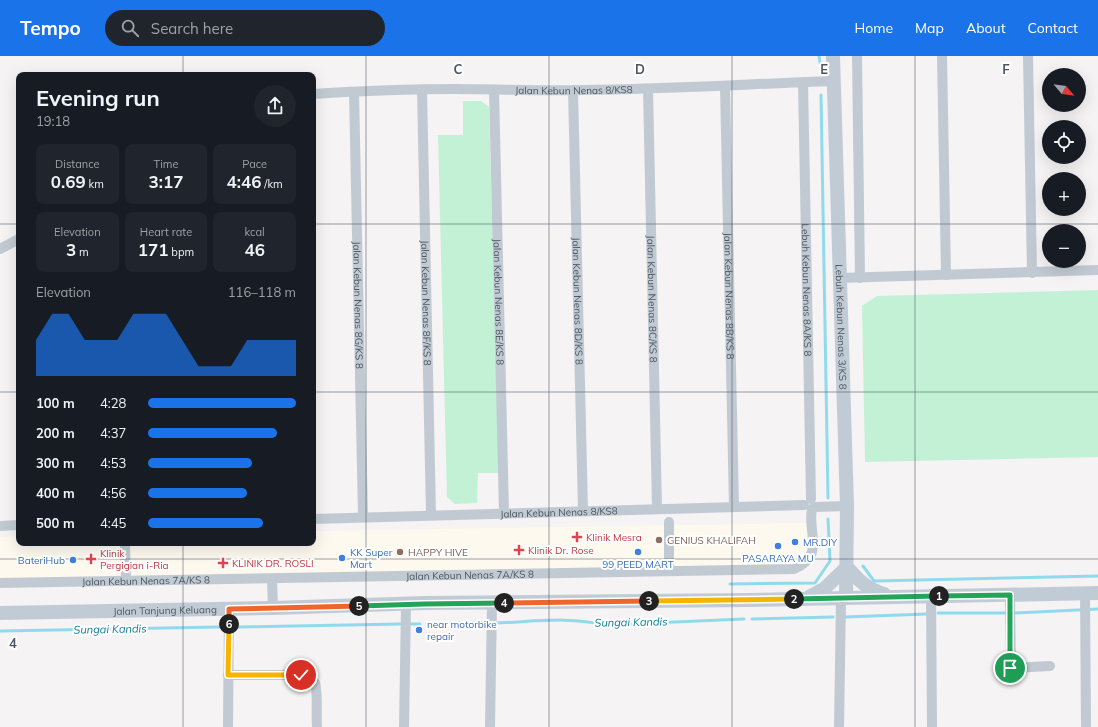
<!DOCTYPE html>
<meta charset="utf-8">
<style>
:root{--surface:#171b24;--page:#20242c;--text:#f1f3f6;--muted:#9ea1a6;--accent:#1a73e8}
body{margin:0;font-family:Mulish,sans-serif;background:var(--page);color:var(--text);height:100vh;display:flex;flex-direction:column;font-size:15px;white-space:nowrap}
*{box-sizing:border-box;margin:0}
p{font-size:13px;color:var(--muted)}
.icon{flex:none;width:22px;height:22px;fill:none;stroke:currentColor;stroke-width:2;stroke-linecap:round;stroke-linejoin:round}
.map{position:relative;flex:1;overflow:hidden}
.drawer{position:absolute;left:16px;top:16px;width:300px;height:474px;display:flex;flex-direction:column;background:var(--surface);border-radius:8px;box-shadow:0 4px 16px #0002}
.drawer>*{flex:none}
.needle{width:26px;rotate:119deg}
.tools{position:absolute;left:1042px;top:12px;display:grid;gap:8px}
.tools a{display:grid;place-items:center;width:44px;height:44px;border-radius:50%;background:var(--surface);box-shadow:0 4px 16px #0002;font-size:20px}
.pin{position:absolute;display:grid;place-items:center;width:34px;height:34px;color:#fff;margin:-17px;border:2px solid #fff;border-radius:50%;box-shadow:0 1px 4px #0007}
.km{position:absolute;width:20px;height:20px;margin:-10px;border-radius:50%;background:#222;color:#fff;font-size:11px;line-height:20px;text-align:center}
.round{display:grid;place-items:center;flex:none;width:42px;height:42px;border-radius:21px;background:var(--page)}
.overview{display:flex;align-items:center;justify-content:space-between;height:68px;padding:0 20px}
h1{font-size:22px;font-weight:700;line-height:30px}
.stats{display:grid;grid-template-columns:repeat(3,1fr);gap:6px;height:68px;padding:4px 20px}
.stats div{display:grid;align-content:center;border-radius:8px;background:var(--page);text-align:center}
.stats b{font-size:17px;font-weight:700}
.stats small{font-size:11px;font-weight:400}
.stats p{font-size:11px}
.chart{height:112px;padding:8px 20px}
.chart p{display:flex;justify-content:space-between}
.chart svg{width:100%;height:72px;margin-top:4px;fill:var(--accent);opacity:.7}
ul{padding:0 20px;list-style:none;font-size:13px}
li{display:grid;grid-template-columns:64px 48px 1fr;align-items:center;height:30px}
li i{height:10px;border-radius:5px;background:var(--accent)}
header{display:flex;align-items:center;gap:24px;box-sizing:border-box;height:56px;padding:0 20px;background:var(--accent);color:#fff}
header strong{font-size:19px}
nav{display:flex;gap:22px;margin-inline-start:auto;font-size:14px}
.search{width:280px;height:36px;background:var(--page);display:flex;align-items:center;gap:10px;box-sizing:border-box;padding:0 14px;border-radius:22px;color:var(--muted);font-size:15px}
.map>svg:first-child{display:block}
.commercial{fill:#fdf9ef}
.green{fill:#c3f1d5}
.lines{fill:none;stroke-linecap:round;stroke-linejoin:round}
.stream{stroke:#90daee;stroke-width:3}
.street{stroke:#c1cad2;stroke-width:10}
.secondary{stroke:#c1cbd6;stroke-width:14}
.split-1-casing{stroke:#fff;stroke-width:8}
.split-2-casing{stroke:#fff;stroke-width:8}
.split-3-casing{stroke:#fff;stroke-width:8}
.split-4-casing{stroke:#fff;stroke-width:8}
.split-5-casing{stroke:#fff;stroke-width:8}
.split-6-casing{stroke:#fff;stroke-width:8}
.split-7-casing{stroke:#fff;stroke-width:8}
.split-1{stroke:#22a559;stroke-width:5}
.split-2{stroke:#22a559;stroke-width:5}
.split-3{stroke:#f5b400;stroke-width:5}
.split-4{stroke:#f0652b;stroke-width:5}
.split-5{stroke:#22a559;stroke-width:5}
.split-6{stroke:#f0652b;stroke-width:5}
.split-7{stroke:#f5b400;stroke-width:5}
.grid{fill:none;stroke:#4a5661;stroke-width:1;stroke-opacity:0.55}
.health-dot{fill:#e0444e;stroke:#fff;stroke-width:1.5}
.education-dot{fill:#8d6e63;stroke:#fff;stroke-width:1.5}
.shop-dot{fill:#3f7fe0;stroke:#fff;stroke-width:1.5}
.labels{text-anchor:middle;dominant-baseline:central;stroke-width:4;stroke-linejoin:round;paint-order:stroke}
.street-label{font-size:10px;fill:#4a5661;stroke:#fff}
.health-label{font-size:10px;fill:#be3a42;stroke:#fff;text-anchor:start}
.education-label{font-size:10px;fill:#785e54;stroke:#fff;text-anchor:start}
.shop-label{font-size:10px;fill:#366cbe;stroke:#fff;text-anchor:start}
.water-label{font-size:11px;font-style:italic;fill:#0c7c9b;stroke:#fff}
.grid-label{font-size:13px;text-anchor:middle;font-weight:bold;fill:#4a5661;stroke:#fff;stroke-width:4;stroke-linejoin:round;paint-order:stroke}
</style>
<header>
<strong>Tempo</strong>
<div class="search"><svg class="icon" aria-label="search" viewBox="0 0 24 24"><circle cx="10" cy="10" r="6"/><path d="M15 15l6 6"/></svg>Search here</div>
<nav><a>Home</a><a>Map</a><a>About</a><a>Contact</a></nav>
</header>
<div class="map">
<svg width="1098" height="671" viewBox="0 0 1098 671">
<rect width="100%" height="100%" fill="#f5f3f3"/>
<path class="commercial" d="M808 467 810 493 807 500 793 509 0 523V481L19 480V487H313V475Z"/>
<path class="green" d="M463 45H481L489 51 499 417H478L477 447 455 448 447 441 438 79H463Z
M1098 234V401L865 406 862 250 877 240Z"/>
<g class="lines">
<path class="stream" d="M819 0 820 7
M821 39 828 442
M863 510 874 525 1098 520
M730 528 815 527 830 505 828 463
M938 557H1015L1098 553
M845 561 927 558
M752 563 833 561
M494 567C531 566 569 560 605 569L744 563
M408 568H420
M427 568 486 566
M236 571 400 568
M0 575 219 571"/>
<g class="street">
<path d="M857 0 860 222"/>
<path d="M942 0 946 219"/>
<path d="M1028 0 1032 217"/>
<path id="s1" d="M803 26 811 443"/>
<path id="s2" d="M725 30 734 451"/>
<path id="s3" d="M648 33 657 453"/>
<path id="s4" d="M422 34 431 459"/>
<path id="s5" d="M494 34 504 457"/>
<path id="s6" d="M573 34 583 455"/>
<path id="s7" d="M354 36 363 461"/>
<path id="s8" d="M313 38C360 35 408 33 455 33 498 33 540 35 583 34 666 33 750 28 834 25"/>
<path d="M0 193 19 183"/>
<path d="M839 222 1098 214"/>
<path id="s9" d="M313 463 804 449"/>
<path d="M0 470 19 469"/>
<path d="M125 487 126 525"/>
<path d="M669 515V466"/>
<path d="M272 523 273 552"/>
<path id="s10" d="M0 527 794 513C826 499 807 477 812 453L815 451 847 450"/>
<path d="M1085 538 1086 671"/>
<path d="M1010 539 1011 612 1050 610"/>
<path d="M931 540 932 671"/>
<path d="M228 619H301C307 620 311 621 315 627 318 634 316 662 317 671"/>
<path d="M228 671 229 553"/>
<path d="M404 671 406 549"/>
<path d="M490 671 492 547"/>
<path d="M839 671 841 542"/>
</g>
<g class="secondary">
<path id="s11" d="M833 0 847 450 846 542"/>
<path d="M847 511C858 524 867 533 884 538"/>
<path d="M809 541 824 533 847 511"/>
<path id="s12" d="M0 557 273 552 424 547 748 544 1098 537"/>
</g>
</g>
<g class="lines">
<defs>
<path id="split-1" d="M939 540 1010 539V612"/>
<path id="split-2" d="M794 543 939 540"/>
<path id="split-3" d="M649 545 794 543"/>
<path id="split-4" d="M504 547 649 545"/>
<path id="split-5" d="M359 550 424 548 504 547"/>
<path id="split-6" d="M229 568V553L359 550"/>
<path id="split-7" d="M229 568 228 619H301"/>
</defs>
<use href="#split-1" class="split-1-casing"/>
<use href="#split-2" class="split-2-casing"/>
<use href="#split-3" class="split-3-casing"/>
<use href="#split-4" class="split-4-casing"/>
<use href="#split-5" class="split-5-casing"/>
<use href="#split-6" class="split-6-casing"/>
<use href="#split-7" class="split-7-casing"/>
<use href="#split-1" class="split-1"/>
<use href="#split-2" class="split-2"/>
<use href="#split-3" class="split-3"/>
<use href="#split-4" class="split-4"/>
<use href="#split-5" class="split-5"/>
<use href="#split-6" class="split-6"/>
<use href="#split-7" class="split-7"/>
</g>
<path class="grid" d="M183 0V19M366 0V671M549 0V671M732 0V671M915 0V671M0 168H19M313 168H1098M0 336H19M313 336H1098M183 487V671M0 503H1098"/>
<g class="health-dot">
<path d="M575 475h4v4h4v4h-4v4h-4v-4h-4v-4h4z"/>
<path d="M517 488h4v4h4v4h-4v4h-4v-4h-4v-4h4z"/>
<path d="M89 497h4v4h4v4h-4v4h-4v-4h-4v-4h4z"/>
<path d="M221 501h4v4h4v4h-4v4h-4v-4h-4v-4h4z"/>
</g>
<g class="education-dot">
<circle cx="659" cy="484" r="4"/>
<circle cx="400" cy="496" r="4"/>
</g>
<g class="shop-dot">
<circle cx="795" cy="486" r="4"/>
<circle cx="778" cy="490" r="4"/>
<circle cx="638" cy="496" r="4"/>
<circle cx="342" cy="502" r="4"/>
<circle cx="73" cy="504" r="4"/>
<circle cx="419" cy="574" r="4"/>
</g>
<g class="labels">
<g class="street-label">
<text stroke="none"><textPath href="#s8" startOffset="261">Jalan Kebun Nenas 8/KS8</textPath></text>
<text stroke="none"><textPath href="#s1" startOffset="208">Lebuh Kebun Nenas 8A/KS 8</textPath></text>
<text stroke="none"><textPath href="#s2" startOffset="210">Jalan Kebun Nenas 8B/KS 8</textPath></text>
<text stroke="none"><textPath href="#s3" startOffset="210">Jalan Kebun Nenas 8C/KS 8</textPath></text>
<text stroke="none"><textPath href="#s6" startOffset="211">Jalan Kebun Nenas 8D/KS 8</textPath></text>
<text stroke="none"><textPath href="#s5" startOffset="212">Jalan Kebun Nenas 8E/KS 8</textPath></text>
<text stroke="none"><textPath href="#s4" startOffset="213">Jalan Kebun Nenas 8F/KS 8</textPath></text>
<text stroke="none"><textPath href="#s7" startOffset="213">Jalan Kebun Nenas 8G/KS 8</textPath></text>
<text stroke="none"><textPath href="#s11" startOffset="271">Lebuh Kebun Nenas 3/KS 8</textPath></text>
<text stroke="none"><textPath href="#s9" startOffset="246">Jalan Kebun Nenas 8/KS8</textPath></text>
<text stroke="none"><textPath href="#s10" startOffset="470">Jalan Kebun Nenas 7A/KS 8</textPath></text>
<text stroke="none"><textPath href="#s10" startOffset="146">Jalan Kebun Nenas 7A/KS 8</textPath></text>
<text stroke="none"><textPath href="#s12" startOffset="165">Jalan Tanjung Keluang</textPath></text>
</g>
<g class="health-label">
<text x="586" y="481">Klinik Mesra</text>
<text x="528" y="494">Klinik Dr. Rose</text>
<text x="100" y="497">Klinik<tspan x="100" dy="12">Pergigian i-Ria</tspan></text>
<text x="232" y="507">KLINIK DR. ROSLI</text>
</g>
<g class="education-label">
<text x="667" y="484">GENIUS KHALIFAH</text>
<text x="408" y="496">HAPPY HIVE</text>
</g>
<g class="shop-label">
<text x="803" y="486">MR.DIY</text>
<text x="350" y="496">KK Super<tspan x="350" dy="12">Mart</tspan></text>
<text x="778" y="502" text-anchor="middle">PASARAYA MU</text>
<text x="65" y="504" text-anchor="end">BateriHub</text>
<text x="638" y="508" text-anchor="middle">99 PEED MART</text>
<text x="427" y="568">near motorbike<tspan x="427" dy="12">repair</tspan></text>
</g>
<g class="water-label">
<text transform="translate(631 566) rotate(-1)">Sungai Kandis</text>
<text transform="translate(110 573) rotate(-1)">Sungai Kandis</text>
</g>
</g>
<g class="grid-label">
<text x="458" y="18">C</text>
<text x="640" y="18">D</text>
<text x="824" y="18">E</text>
<text x="1006" y="18">F</text>
<text x="13" y="592">4</text>
</g>
</svg>
<div class="tools">
<a><svg class="needle" viewBox="-14 -14 28 28"><path d="M0-13l5 13h-10z" fill="#e53935"/><path d="M0 13l5-13h-10z" fill="#9ea1a6"/></svg></a>
<a><svg class="icon" aria-label="locate" viewBox="0 0 24 24"><circle cx="12" cy="12" r="6"/><path d="M12 2v4M12 18v4M2 12h4M18 12h4"/></svg></a>
<a>+</a>
<a>−</a>
</div>
<div class="pin" style="left:1010px;top:612px;background:#1e9e55"><svg class="icon" aria-label="arrive" viewBox="0 0 24 24"><path d="M6 21V4h12l-3 4 3 4H6"/></svg></div>
<div class="pin" style="left:301px;top:619px;background:#d93025"><svg class="icon" aria-label="check" viewBox="0 0 24 24"><path d="M5 12l5 5 9-10"/></svg></div>
<b class="km" style="left:939px;top:540px">1</b>
<b class="km" style="left:794px;top:543px">2</b>
<b class="km" style="left:649px;top:545px">3</b>
<b class="km" style="left:504px;top:547px">4</b>
<b class="km" style="left:359px;top:550px">5</b>
<b class="km" style="left:229px;top:568px">6</b>
<section class="drawer">
<div class="overview"><div><h1>Evening run</h1><p>19:18</p></div><a class="round"><svg class="icon" aria-label="share" viewBox="0 0 24 24"><path d="M12 15V3M7 8l5-5 5 5M5 13v7h14v-7"/></svg></a></div>
<div class="stats">
<div><p>Distance</p><b>0.69<small> km</small></b></div>
<div><p>Time</p><b>3:17</b></div>
<div><p>Pace</p><b>4:46<small> /km</small></b></div>
</div>
<div class="stats">
<div><p>Elevation</p><b>3<small> m</small></b></div>
<div><p>Heart rate</p><b>171<small> bpm</small></b></div>
<div><p>kcal</p><b>46</b></div>
</div>
<div class="chart"><p><span>Elevation</span>116–118 m</p>
<svg viewBox="0 0 160 44" preserveAspectRatio="none"><path d="M0 44V22L10 6L20 6L30 22L40 22L50 22L60 6L70 6L80 6L90 22L100 38L110 38L120 38L130 22L140 22L150 22L160 22V44z"/></svg>
</div>
<ul>
<li><b>100 m</b>4:28<i style="width:100%"></i></li>
<li><b>200 m</b>4:37<i style="width:87%"></i></li>
<li><b>300 m</b>4:53<i style="width:70%"></i></li>
<li><b>400 m</b>4:56<i style="width:67%"></i></li>
<li><b>500 m</b>4:45<i style="width:78%"></i></li>
</ul>
</section>
</div>
